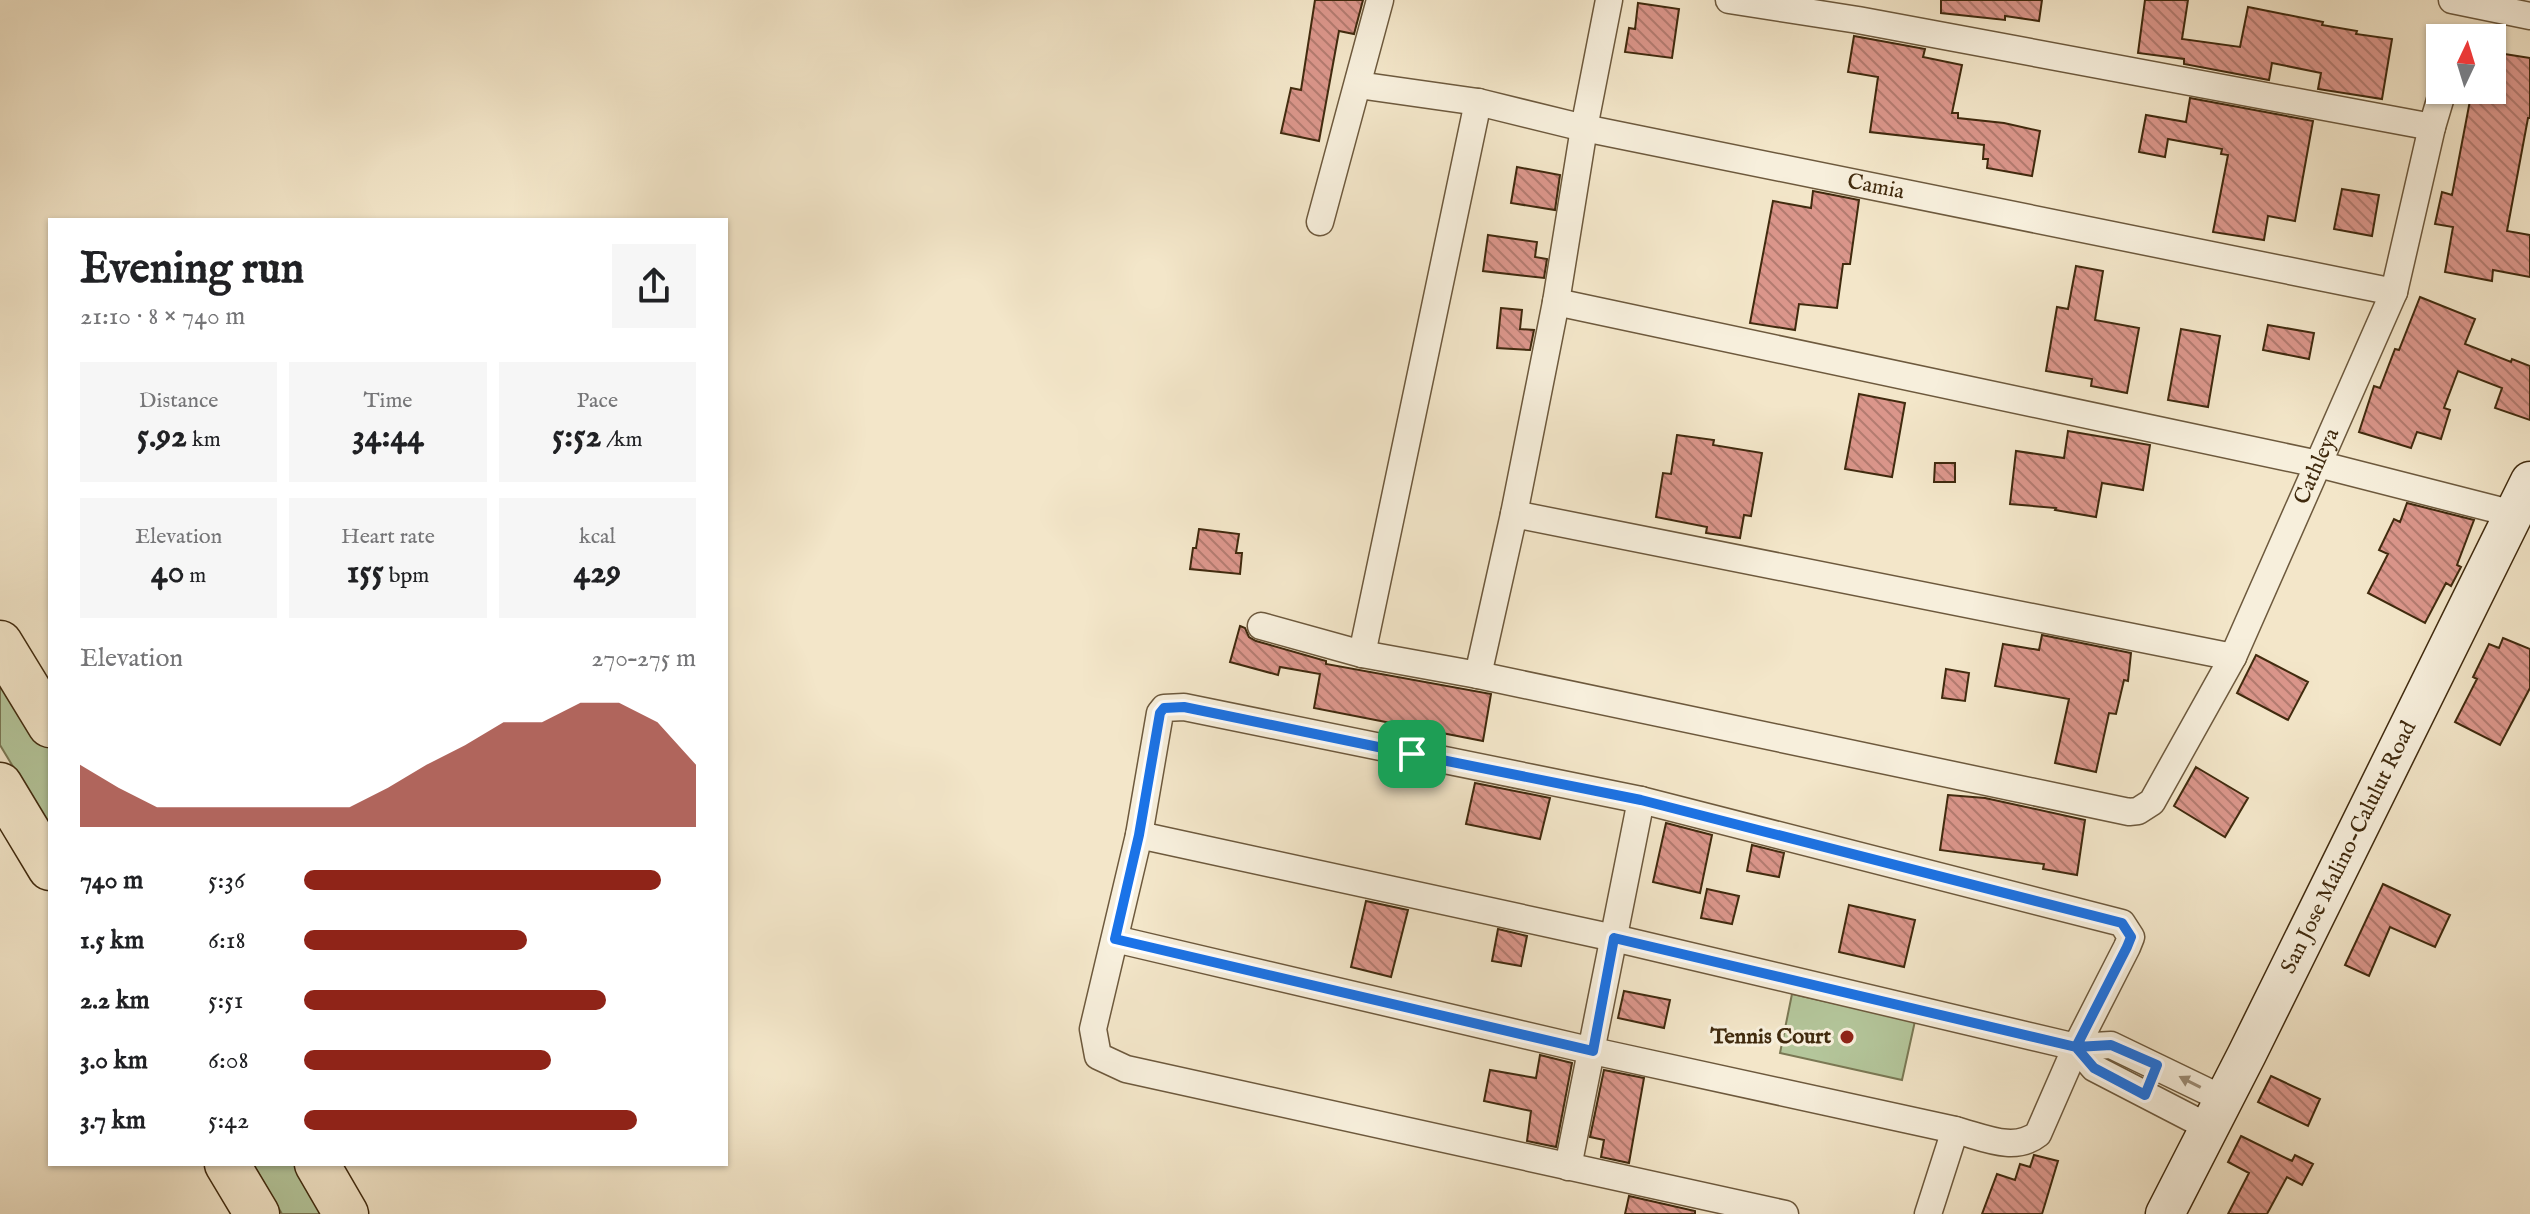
<!DOCTYPE html>
<meta charset="utf-8">
<style>
:root{--surface:#fff;--page:#f6f6f6;--text:#202124;--muted:#757577;--accent:#8f2418}
body{margin:0;font-family:"IM FELL English",serif;background:var(--page);color:var(--text);height:100vh;display:flex;flex-direction:column;font-size:30px;white-space:nowrap}
*{box-sizing:border-box;margin:0}
p{font-size:26px;color:var(--muted)}
.icon{flex:none;width:44px;height:44px;fill:none;stroke:currentColor;stroke-width:2;stroke-linecap:round;stroke-linejoin:round}
.map{position:relative;flex:1;overflow:hidden}
.side{position:absolute;left:48px;top:218px;width:680px;height:948px;display:flex;flex-direction:column;background:var(--surface);border-radius:0px;box-shadow:0 2px 6px #0004}
.side>*{flex:none}
.needle{width:52px;rotate:4deg}
.fabs{position:absolute;left:2426px;top:24px;display:grid;gap:16px}
.fabs a{display:grid;place-items:center;width:80px;height:80px;border-radius:0px;background:var(--surface);box-shadow:0 2px 6px #0004;font-size:40px}
.pin{position:absolute;display:grid;place-items:center;width:68px;height:68px;color:#fff;margin:-34px;border-radius:16px;box-shadow:0 4px 12px #0006}
.round{display:grid;place-items:center;flex:none;width:84px;height:84px;border-radius:0px;background:var(--page)}
.summary{display:flex;align-items:center;justify-content:space-between;height:136px;padding:0 32px}
h1{font-size:44px;font-weight:700;line-height:60px}
.metrics{display:grid;grid-template-columns:repeat(3,1fr);gap:12px;height:136px;padding:8px 32px}
.metrics div{display:grid;align-content:center;border-radius:0px;background:var(--page);text-align:center}
.metrics b{font-size:34px;font-weight:700}
.metrics small{font-size:22px;font-weight:400}
.metrics p{font-size:22px}
.chart{height:224px;padding:16px 32px}
.chart p{display:flex;justify-content:space-between}
.chart svg{width:100%;height:144px;margin-top:8px;fill:var(--accent);opacity:.7}
ul{padding:0 32px;list-style:none;font-size:26px}
li{display:grid;grid-template-columns:128px 96px 1fr;align-items:center;height:60px}
li i{height:20px;border-radius:10px;background:var(--accent)}
.map>svg:first-child{display:block}
.green{fill:#b4c69b;stroke:#7a7854;stroke-width:2}
.building{fill:url(#building-back-hatch);stroke:#402a0e;stroke-width:2}
.lines{fill:none;stroke-linecap:round;stroke-linejoin:round}
.street-casing{stroke:#6d593d;stroke-width:29}
.secondary-casing{stroke:#402a0e;stroke-width:41}
.highway-casing{stroke:#402a0e;stroke-width:47}
.street{stroke:#f7efdc;stroke-width:26}
.secondary{stroke:#f7efdc;stroke-width:38}
.highway{stroke:#f3e6c9;stroke-width:44}
.oneway{fill:#9c8c75}
.route-casing{stroke:#fff;stroke-width:16}
.route{stroke:#1a73e8;stroke-width:10}
.poi-dot{fill:#8f2418;stroke:#f7efdc;stroke-width:3}
.labels{text-anchor:middle;dominant-baseline:central;stroke-width:6;stroke-linejoin:round;paint-order:stroke}
.street-label{font-size:22px;fill:#402a0e;stroke:#f7efdc}
.poi-label{font-size:22px;font-weight:bold;fill:#402a0e;stroke:#f7efdc;text-anchor:end}
</style>
<div class="map">
<svg width="2530" height="1214" viewBox="0 0 2530 1214">
<defs>
<pattern id="building-back-hatch" width="6" height="6" patternUnits="userSpaceOnUse" patternTransform="scale(2)"><rect width="6" height="6" fill="#db968b"/><path d="M-1 5l2 2M0 0l6 6M5-1l2 2" fill="none" stroke="#b37b70"/></pattern>
</defs>
<rect width="100%" height="100%" fill="#f3e6c9"/>
<filter id="stains"><feTurbulence type="fractalNoise" baseFrequency=".0025" numOctaves="4"/><feColorMatrix values="0 0 0 0 .2 0 0 0 0 .09 0 0 0 0 .02 0 0 0 .5 -.17"/></filter>
<radialGradient id="worn" r=".72"><stop offset=".6" stop-color="#630" stop-opacity="0"/><stop offset="1" stop-color="#630" stop-opacity=".3"/></radialGradient>
<path class="green" d="M0 661 50 745V828L0 745Z
M1792 994 1915 1021 1902 1080 1780 1053Z
M253 1164H301L330 1214H282Z"/>
<path class="building" d="M1315 0H1363L1354 34 1339 31 1319 141 1281 133 1291 88 1301 90Z
M1941 0H2042L2039 21 2005 16V20L1941 13Z
M2145 0H2188L2182 39 2240 47 2248 7 2323 22 2322 25 2357 31 2356 34 2392 39 2382 99 2318 89 2321 73 2272 63 2269 80 2184 64V59L2138 53Z
M1638 3 1679 9 1672 58 1625 52 1629 28 1635 29Z
M1854 36 1925 49 1923 57 1962 65 1952 113H1958V118L2004 123 2040 131 2032 176 1987 168 1988 159H1983L1984 145 1870 132 1878 77 1848 72Z
M2492 52 2530 58V118H2528L2507 231 2530 235V277L2493 270 2492 281 2445 272 2453 227 2435 224 2442 192 2452 195 2472 90H2492Z
M2190 98 2313 121 2295 221 2268 216 2264 240 2213 232 2228 155 2221 154 2222 149 2168 139 2165 157 2139 152 2146 115 2186 122Z
M1517 167 1560 175 1555 210 1511 203Z
M2342 189 2379 195 2372 236 2334 229Z
M1813 191 1859 200 1850 264H1843L1837 308 1799 304 1795 330 1750 323 1773 201 1811 208Z
M1488 235 1537 242 1535 257 1547 259 1544 278 1483 271Z
M2076 266 2103 271 2095 320 2139 328 2127 393 2091 386 2092 379 2046 371 2057 307 2068 309Z
M2420 297 2475 319 2465 344 2511 362 2512 359 2530 366V420L2495 408 2502 388 2458 371 2444 408 2450 410 2441 439 2417 432 2411 448 2359 432 2374 386 2380 388 2395 349 2399 350Z
M1501 308 1522 310 1520 329 1534 330 1530 350 1497 348Z
M2268 325 2314 333 2309 359 2263 350Z
M2181 329 2220 336 2208 407 2168 400Z
M1859 394 1905 403 1892 477 1845 469Z
M2068 431 2150 445 2143 490 2102 483 2096 517 2055 510 2056 508 2010 504 2016 451 2064 458Z
M1677 435 1714 440 1713 445 1762 453 1751 516 1744 515 1740 538 1706 533 1707 527 1656 517 1663 473 1671 474Z
M1935 463H1955V482H1934Z
M2407 503 2474 520 2457 565 2461 567 2451 586 2446 583 2425 623 2368 593 2388 554 2379 550 2394 519 2400 522Z
M1199 529 1239 534 1236 553H1242L1240 574 1190 569 1193 548H1196Z
M1240 626 1245 628 1249 637 1256 641 1326 661V664L1491 694 1483 741 1314 708 1320 674 1280 667 1278 675 1230 662Z
M2042 635 2131 653 2128 681 2124 680 2116 714 2109 713 2096 772 2055 763 2069 699 1995 686 2003 644 2039 650Z
M2503 638 2530 649V688L2500 745 2455 722 2477 679 2473 677 2489 644 2499 648Z
M2256 655 2308 682 2288 720 2237 693Z
M1946 669 1969 673 1965 701 1942 698Z
M2196 767 2248 798 2225 837 2174 806Z
M1475 783 1550 798 1540 839 1466 824Z
M1948 795 1985 798 2085 820 2077 875 2043 869 2044 864 1940 850Z
M1666 823 1712 835 1700 893 1653 882Z
M1752 845 1784 853 1779 877 1747 871Z
M2383 884 2450 915 2435 947 2390 927 2369 976 2345 965Z
M1707 889 1739 896 1732 924 1701 918Z
M1366 901 1408 910 1391 977 1351 967Z
M1849 905 1915 920 1904 967 1839 952Z
M1498 929 1527 936 1521 966 1492 961Z
M1624 991 1670 1000 1664 1028 1618 1018Z
M1540 1055 1572 1063 1556 1147 1527 1141 1531 1111 1484 1101 1490 1070 1536 1078Z
M1604 1070 1644 1078 1629 1163 1601 1157 1604 1140 1590 1137Z
M2271 1076 2320 1099 2308 1126 2258 1102Z
M2241 1136 2292 1161 2295 1155 2313 1164 2302 1185 2287 1177 2267 1214H2228L2249 1173 2228 1162Z
M2034 1155 2058 1161 2042 1214H1982L1997 1174 2015 1180 2020 1164 2030 1167Z
M1629 1196 1695 1211V1214H1625Z"/>
<g class="lines">
<defs>
<g id="street">
<path d="M1729 0 1858 20 2432 127"/>
<path d="M2452 0 2530 16"/>
<path id="s1" d="M1358 85 1478 102 1584 128 2394 292"/>
<path d="M1320 222 1380 0"/>
<path d="M1556 302 2318 464 2514 514"/>
<path d="M1514 514 2233 657"/>
<path id="s2" d="M1261 626 1362 654 1478 675 2129 812 2138 811 2152 802 2233 657 2394 292 2432 127 2443 90"/>
<path d="M1362 654 1478 102"/>
<path d="M1478 675 1514 514 1556 302 1584 128 1609 0"/>
<path d="M1139 835 1614 938 2076 1047 2111 1045 2223 1099"/>
<path d="M1115 939 1593 1051 1955 1130"/>
<path d="M2076 1047 2094 1068 2208 1127"/>
<path d="M1568 1167 1641 800"/>
<path d="M1785 1214 1126 1069 1098 1056 1093 1029 1139 835 1160 713 1164 708 1184 707 1641 800 2122 923 2131 937 2127 947 2076 1047 2038 1134C2014 1153 1983 1137 1955 1130L1928 1214"/>
</g>
<g id="secondary">
<path id="s3" d="M2165 1214 2247 1054 2530 481"/>
</g>
<path id="highway" d="M0 643 50 725
M0 785 50 868
M227 1164 257 1214
M317 1164 346 1214"/>
</defs>
<use href="#street" class="street-casing"/>
<use href="#secondary" class="secondary-casing"/>
<use href="#highway" class="highway-casing"/>
<use href="#street" class="street"/>
<use href="#secondary" class="secondary"/>
<use href="#highway" class="highway"/>
</g>
<defs><path id="oneway-solid" d="M-6-.8H1V-3.2L6.5 0L1 3.2V.8H-6Z" transform="scale(2)"/></defs>
<use class="oneway" href="#oneway-solid" transform="translate(2190 1082) rotate(-153)"/>
<g class="lines">
<defs>
<path id="route" d="M1412 754 1184 707 1164 708 1160 713 1139 835 1115 939 1593 1051 1614 938 2076 1047 2111 1045 2157 1065 2145 1095 2094 1068 2076 1047 2127 947 2131 937 2122 923 1641 800 1412 754"/>
</defs>
<use href="#route" class="route-casing"/>
<use href="#route" class="route"/>
</g>
<circle class="poi-dot" cx="1847" cy="1037" r="8"/>
<g class="labels">
<g class="street-label">
<text stroke="none"><textPath href="#s1" startOffset="528">Camia</textPath></text>
<text stroke="none"><textPath href="#s2" startOffset="1288">Cathleya</textPath></text>
<text stroke="none"><textPath href="#s3" startOffset="410">San Jose Malino-Calulut Road</textPath></text>
</g>
<g class="poi-label">
<text x="1831" y="1037">Tennis Court</text>
</g>
</g>
<rect width="100%" height="100%" filter="url(#stains)"/>
<rect width="100%" height="100%" fill="url(#worn)"/>
</svg>
<div class="fabs">
<a><svg class="needle" viewBox="-14 -14 28 28"><path d="M0-13l5 13h-10z" fill="#e53935"/><path d="M0 13l5-13h-10z" fill="#757577"/></svg></a>
</div>
<div class="pin" style="left:1412px;top:754px;background:#1e9e55"><svg class="icon" aria-label="arrive" viewBox="0 0 24 24"><path d="M6 21V4h12l-3 4 3 4H6"/></svg></div>
<section class="side">
<div class="summary"><div><h1>Evening run</h1><p>21:10 · 8 × 740 m</p></div><a class="round"><svg class="icon" aria-label="share" viewBox="0 0 24 24"><path d="M12 15V3M7 8l5-5 5 5M5 13v7h14v-7"/></svg></a></div>
<div class="metrics">
<div><p>Distance</p><b>5.92<small> km</small></b></div>
<div><p>Time</p><b>34:44</b></div>
<div><p>Pace</p><b>5:52<small> /km</small></b></div>
</div>
<div class="metrics">
<div><p>Elevation</p><b>40<small> m</small></b></div>
<div><p>Heart rate</p><b>155<small> bpm</small></b></div>
<div><p>kcal</p><b>429</b></div>
</div>
<div class="chart"><p><span>Elevation</span>270–275 m</p>
<svg viewBox="0 0 160 44" preserveAspectRatio="none"><path d="M0 44V25L10 32L20 38L30 38L40 38L50 38L60 38L70 38L80 32L90 25L100 19L110 12L120 12L130 6L140 6L150 12L160 25V44z"/></svg>
</div>
<ul>
<li><b>740 m</b>5:36<i style="width:91%"></i></li>
<li><b>1.5 km</b>6:18<i style="width:57%"></i></li>
<li><b>2.2 km</b>5:51<i style="width:77%"></i></li>
<li><b>3.0 km</b>6:08<i style="width:63%"></i></li>
<li><b>3.7 km</b>5:42<i style="width:85%"></i></li>
</ul>
</section>
</div>
